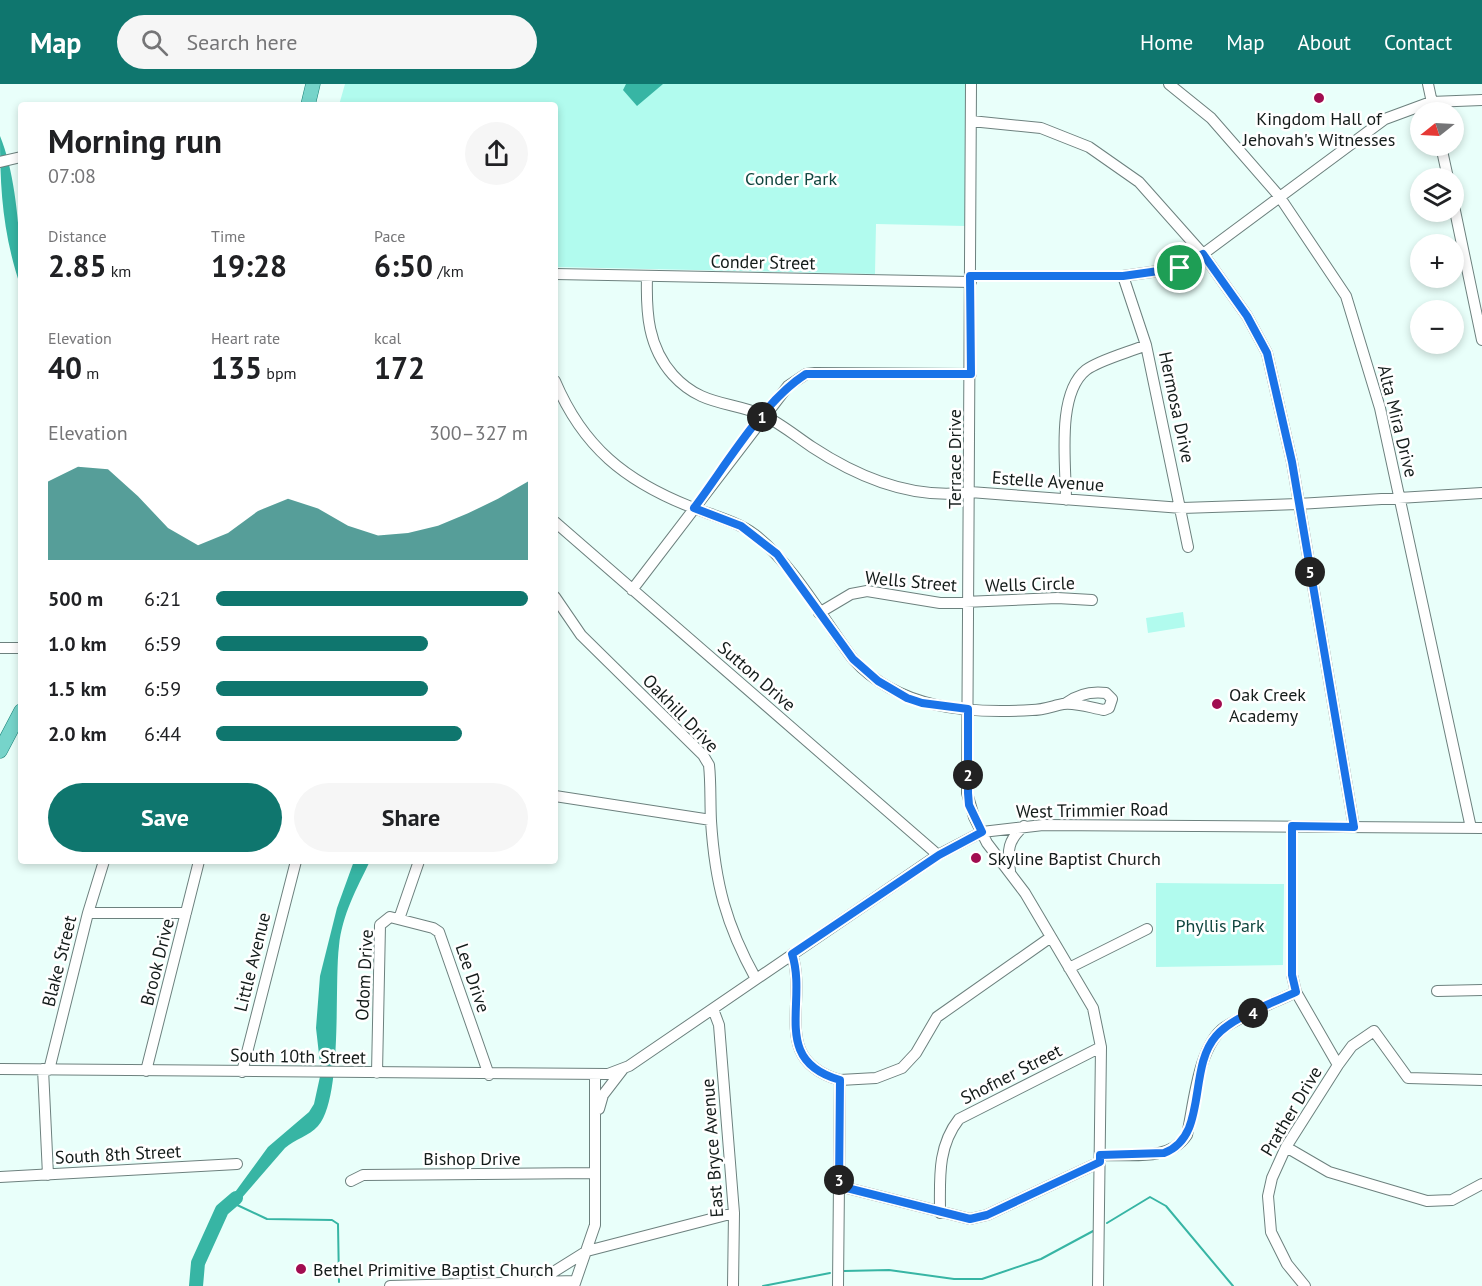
<!DOCTYPE html>
<meta charset="utf-8">
<style>
:root{--surface:#fff;--page:#f6f6f6;--text:#202124;--muted:#757577;--accent:#0f766e}
body{margin:0;font-family:"PT Sans",sans-serif;background:var(--page);color:var(--text);height:100vh;display:flex;flex-direction:column;font-size:22px;white-space:nowrap}
*{box-sizing:border-box;margin:0}
p{font-size:20px;color:var(--muted)}
.icon{flex:none;width:33px;height:33px;fill:none;stroke:currentColor;stroke-width:2;stroke-linecap:round;stroke-linejoin:round}
.map{position:relative;flex:1;overflow:hidden}
.sheet{position:absolute;left:18px;top:18px;width:540px;height:762px;display:flex;flex-direction:column;background:var(--surface);border-radius:6px;box-shadow:0 3px 9px #0003}
.sheet>*{flex:none}
.needle{width:39px;rotate:252deg}
.buttons{position:absolute;left:1410px;top:18px;display:grid;gap:12px}
.buttons a{display:grid;place-items:center;width:54px;height:54px;border-radius:50%;background:var(--surface);box-shadow:0 3px 9px #0003;font-size:30px}
.pin{position:absolute;display:grid;place-items:center;width:51px;height:51px;color:#fff;margin:-26px;border:3px solid #fff;border-radius:50%;box-shadow:0 2px 6px #0007}
.km{position:absolute;width:30px;height:30px;margin:-15px;border-radius:50%;background:#222;color:#fff;font-size:16px;line-height:30px;text-align:center}
.round{display:grid;place-items:center;flex:none;width:63px;height:63px;border-radius:32px;background:var(--page)}
.overview{display:flex;align-items:center;justify-content:space-between;height:102px;padding:0 30px}
h1{font-size:33px;font-weight:700;line-height:45px}
.stats{display:grid;grid-template-columns:repeat(3,1fr);gap:9px;height:102px;padding:6px 30px}
.stats div{display:grid;align-content:center}
.stats b{font-size:30px;font-weight:700}
.stats small{font-size:16px;font-weight:400}
.stats p{font-size:16px}
.chart{height:168px;padding:12px 30px}
.chart p{display:flex;justify-content:space-between}
.chart svg{width:100%;height:108px;margin-top:6px;fill:var(--accent);opacity:.7}
.button{display:flex;gap:12px;margin-top:auto;padding:12px 30px}
.button a{flex:1;height:69px;border-radius:36px;background:var(--accent);color:#fff;font-size:24px;font-weight:700;line-height:69px;text-align:center}
.button a+a{background:var(--page);color:var(--text)}
ul{padding:0 30px;list-style:none;font-size:20px}
li{display:grid;grid-template-columns:96px 72px 1fr;align-items:center;height:45px}
li i{height:15px;border-radius:8px;background:var(--accent)}
header{display:flex;align-items:center;gap:36px;box-sizing:border-box;height:84px;padding:0 30px;background:var(--accent);color:#fff}
header strong{font-size:28px}
nav{display:flex;gap:33px;margin-inline-start:auto;font-size:21px}
.search{width:420px;height:54px;background:var(--page);display:flex;align-items:center;gap:15px;box-sizing:border-box;padding:0 21px;border-radius:33px;color:var(--muted);font-size:22px}
.map>svg:first-child{display:block}
.green{fill:#b1fbee}
.water{fill:#37b5a4}
.lines{fill:none;stroke-linecap:round;stroke-linejoin:round}
.stream{stroke:#37b5a4;stroke-width:2}
.river{stroke:#37b5a4;stroke-width:14}
.minor-casing{stroke:#6d817e;stroke-width:12}
.major-casing{stroke:#198176;stroke-width:15}
.minor{stroke:#fff;stroke-width:10}
.major{stroke:#76d4ca;stroke-width:14}
.route-casing{stroke:#fff;stroke-width:12}
.route{stroke:#1a73e8;stroke-width:8}
.poi-dot{fill:#a10d50;stroke:#fff;stroke-width:2}
.labels{text-anchor:middle;dominant-baseline:central;stroke-width:5;stroke-linejoin:round;paint-order:stroke}
.poi-label{font-size:18px;fill:#141c1a;stroke:#fff;text-anchor:start}
.park-label{font-size:18px;fill:#10463f;stroke:#fff}
.street-label{font-size:18px;fill:#141c1a;stroke:#fff}
</style>
<header>
<strong>Map</strong>
<div class="search"><svg class="icon" aria-label="search" viewBox="0 0 24 24"><circle cx="10" cy="10" r="6"/><path d="M15 15l6 6"/></svg>Search here</div>
<nav><a>Home</a><a>Map</a><a>About</a><a>Contact</a></nav>
</header>
<div class="map">
<svg width="1482" height="1202" viewBox="0 0 1482 1202">
<rect width="100%" height="100%" fill="#e9fffa"/>
<path class="green" d="M345 0H966L965 142 876 140 875 190 555 183V21H339Z
M1183 528 1185 543 1148 549 1146 534Z
M1156 799 1284 800 1283 881 1156 883Z"/>
<path class="water" d="M626 0H663L637 22 623 6Z
M0 52C17 93 21 160 21 204 3 151 0 107 0 52Z
M354 777H370C357 804 342 831 339 862 334 901 343 1014 318 1042 309 1052 295 1055 285 1064L233 1124 222 1126 268 1063 309 1028 314 1020 321 988 316 944 320 892 337 824Z"/>
<g class="lines">
<path class="stream" d="M235 1120 267 1135 332 1136 338 1140 339 1198
M1107 1139 1150 1113 1166 1122 1233 1202
M844 1187 889 1186 954 1195H982L1041 1175 1095 1146
M763 1202 830 1189"/>
<path class="river" d="M196 1202 198 1179 222 1126 236 1114"/>
<defs>
<path id="minor" d="M971 0 967 709 974 733 987 759 1025 809 1093 924 1101 963 1098 1202
M1169 0 1211 34 1279 112 1346 212 1380 324 1471 744
M1428 0 1434 28
M971 37 1041 44 1089 63 1139 98 1203 170 1247 232 1267 269 1292 378 1354 743
M1441 62 1448 94
M0 78 21 73
M1454 122 1482 256
M555 190 971 198
M971 192H1123L1180 184 1203 170 1385 35 1431 18 1482 16
M1123 192 1146 261 1188 463
M647 193C646 229 648 263 673 291 701 322 729 317 763 331 780 339 797 353 812 363 859 394 914 416 970 408L1182 424 1298 420 1482 409
M555 297C583 363 625 397 691 423 711 431 736 437 754 450 793 480 823 535 853 575 898 625 968 630 1032 626 1043 626 1053 622 1063 620 1075 618 1092 624 1104 626L1109 624 1112 615 1106 609C1091 607 1077 611 1066 619
M1066 416C1066 380 1056 310 1086 286 1099 276 1130 268 1146 261
M555 438 938 771
M632 506 788 302 806 290 815 289 971 290
M555 513 581 551 703 671 709 681C711 699 710 718 711 737 715 799 726 841 756 895
M819 529 851 510 867 507 940 519 1057 514 1092 516
M0 564H21
M555 712 711 736
M1292 742V891L1296 908 1338 981
M1010 787C1007 766 1008 756 1024 742
M88 829H186
M399 835 419 777
M792 870C808 919 770 976 840 996L838 1202
M1069 884 1147 845
M1437 907 1482 906
M713 925 719 941 734 1129 733 1202
M0 985 608 990 629 982 938 771 982 748 1043 741 1482 744
M43 985 48 1091
M49 986 88 829 104 777
M146 987 199 777
M242 988 296 777
M377 989 380 841 390 833 433 844 439 848 489 991
M840 996 876 994 902 984 916 969 937 933 1051 853
M599 1025 603 1011 623 985
M1286 1063 1329 1088 1427 1117 1452 1116 1482 1100
M1100 1071C1130 1070 1169 1078 1187 1051 1194 1020 1198 962 1225 943 1247 929 1273 919 1296 908
M0 1093 237 1080
M351 1097 363 1091 595 1089
M839 1102 970 1135 987 1131 1100 1078
M940 1129C940 1095 937 1063 959 1035L1101 963
M539 1197 587 1167 734 1129
M390 1202 575 1197
M574 1202 595 1141V992
M1305 1202 1287 1180 1271 1148 1268 1112 1272 1094 1286 1063 1338 981 1352 962 1374 947 1408 994 1482 996"/>
<path id="major" d="M308 21 313 0
M0 667 21 627"/>
</defs>
<use href="#minor" class="minor-casing"/>
<use href="#major" class="major-casing"/>
<use href="#minor" class="minor"/>
<use href="#major" class="major"/>
</g>
<g class="lines">
<defs>
<path id="route" d="M1203 170 1247 232 1267 269 1292 378 1354 743 1292 742V891L1296 908C1273 919 1232 933 1216 952 1187 985 1209 1052 1164 1069L1100 1071V1078L987 1131 970 1135 839 1102 840 996C770 976 808 919 792 870L939 771 982 748 969 721 968 709V625L922 619 907 614 878 597 853 575 777 470 741 442 694 424C725 383 763 317 806 290H971L970 192H1123L1180 184Z"/>
</defs>
<use href="#route" class="route-casing"/>
<use href="#route" class="route"/>
</g>
<g class="poi-dot">
<circle cx="1319" cy="14" r="6"/>
<circle cx="1217" cy="620" r="6"/>
<circle cx="976" cy="774" r="6"/>
<circle cx="301" cy="1185" r="6"/>
</g>
<g class="labels">
<g class="poi-label">
<text x="1319" y="34" text-anchor="middle">Kingdom Hall of<tspan x="1319" dy="21">Jehovah's Witnesses</tspan></text>
<text x="1229" y="610">Oak Creek<tspan x="1229" dy="21">Academy</tspan></text>
<text x="988" y="774">Skyline Baptist Church</text>
<text x="313" y="1185">Bethel Primitive Baptist Church</text>
</g>
<g class="park-label">
<text x="791" y="94">Conder Park</text>
<text x="1220" y="841">Phyllis Park</text>
</g>
<g class="street-label">
<text transform="translate(763 178) rotate(1)">Conder Street</text>
<text transform="translate(1177 323) rotate(78)">Hermosa Drive</text>
<text transform="translate(1398 337) rotate(76)">Alta Mira Drive</text>
<text transform="translate(954 375) rotate(-90)">Terrace Drive</text>
<text transform="translate(1048 397) rotate(4)">Estelle Avenue</text>
<text transform="translate(911 497) rotate(5)">Wells Street</text>
<text transform="translate(1030 500) rotate(-2)">Wells Circle</text>
<text transform="translate(757 592) rotate(41)">Sutton Drive</text>
<text transform="translate(681 629) rotate(46)">Oakhill Drive</text>
<text transform="translate(1092 726) rotate(-1)">West Trimmier Road</text>
<text transform="translate(59 877) rotate(-76)">Blake Street</text>
<text transform="translate(157 878) rotate(-76)">Brook Drive</text>
<text transform="translate(252 878) rotate(-76)">Little Avenue</text>
<text transform="translate(364 891) rotate(-87)">Odom Drive</text>
<text transform="translate(473 894) rotate(71)">Lee Drive</text>
<text transform="translate(298 972) rotate(1)">South 10th Street</text>
<text transform="translate(1011 990) rotate(-27)">Shofner Street</text>
<text transform="translate(1291 1027) rotate(-59)">Prather Drive</text>
<text transform="translate(712 1064) rotate(-94)">East Bryce Avenue</text>
<text transform="translate(118 1070) rotate(-3)">South 8th Street</text>
<text x="472" y="1074">Bishop Drive</text>
</g>
</g>
</svg>
<div class="buttons">
<a><svg class="needle" viewBox="-14 -14 28 28"><path d="M0-13l5 13h-10z" fill="#e53935"/><path d="M0 13l5-13h-10z" fill="#757577"/></svg></a>
<a><svg class="icon" aria-label="layers" viewBox="0 0 24 24"><path d="M12 4l9 5-9 5-9-5zM3 14l9 5 9-5"/></svg></a>
<a>+</a>
<a>−</a>
</div>
<div class="pin" style="left:1180px;top:184px;background:#1e9e55"><svg class="icon" aria-label="arrive" viewBox="0 0 24 24"><path d="M6 21V4h12l-3 4 3 4H6"/></svg></div>
<b class="km" style="left:762px;top:333px">1</b>
<b class="km" style="left:968px;top:691px">2</b>
<b class="km" style="left:839px;top:1096px">3</b>
<b class="km" style="left:1253px;top:929px">4</b>
<b class="km" style="left:1310px;top:488px">5</b>
<section class="sheet">
<div class="overview"><div><h1>Morning run</h1><p>07:08</p></div><a class="round"><svg class="icon" aria-label="share" viewBox="0 0 24 24"><path d="M12 15V3M7 8l5-5 5 5M5 13v7h14v-7"/></svg></a></div>
<div class="stats">
<div><p>Distance</p><b>2.85<small> km</small></b></div>
<div><p>Time</p><b>19:28</b></div>
<div><p>Pace</p><b>6:50<small> /km</small></b></div>
</div>
<div class="stats">
<div><p>Elevation</p><b>40<small> m</small></b></div>
<div><p>Heart rate</p><b>135<small> bpm</small></b></div>
<div><p>kcal</p><b>172</b></div>
</div>
<div class="chart"><p><span>Elevation</span>300–327 m</p>
<svg viewBox="0 0 160 44" preserveAspectRatio="none"><path d="M0 44V12L10 6L20 7L30 18L40 31L50 38L60 33L70 24L80 19L90 23L100 30L110 34L120 33L130 30L140 25L150 19L160 12V44z"/></svg>
</div>
<ul>
<li><b>500 m</b>6:21<i style="width:100%"></i></li>
<li><b>1.0 km</b>6:59<i style="width:68%"></i></li>
<li><b>1.5 km</b>6:59<i style="width:68%"></i></li>
<li><b>2.0 km</b>6:44<i style="width:79%"></i></li>
</ul>
<div class="button"><a>Save</a><a>Share</a></div>
</section>
</div>
